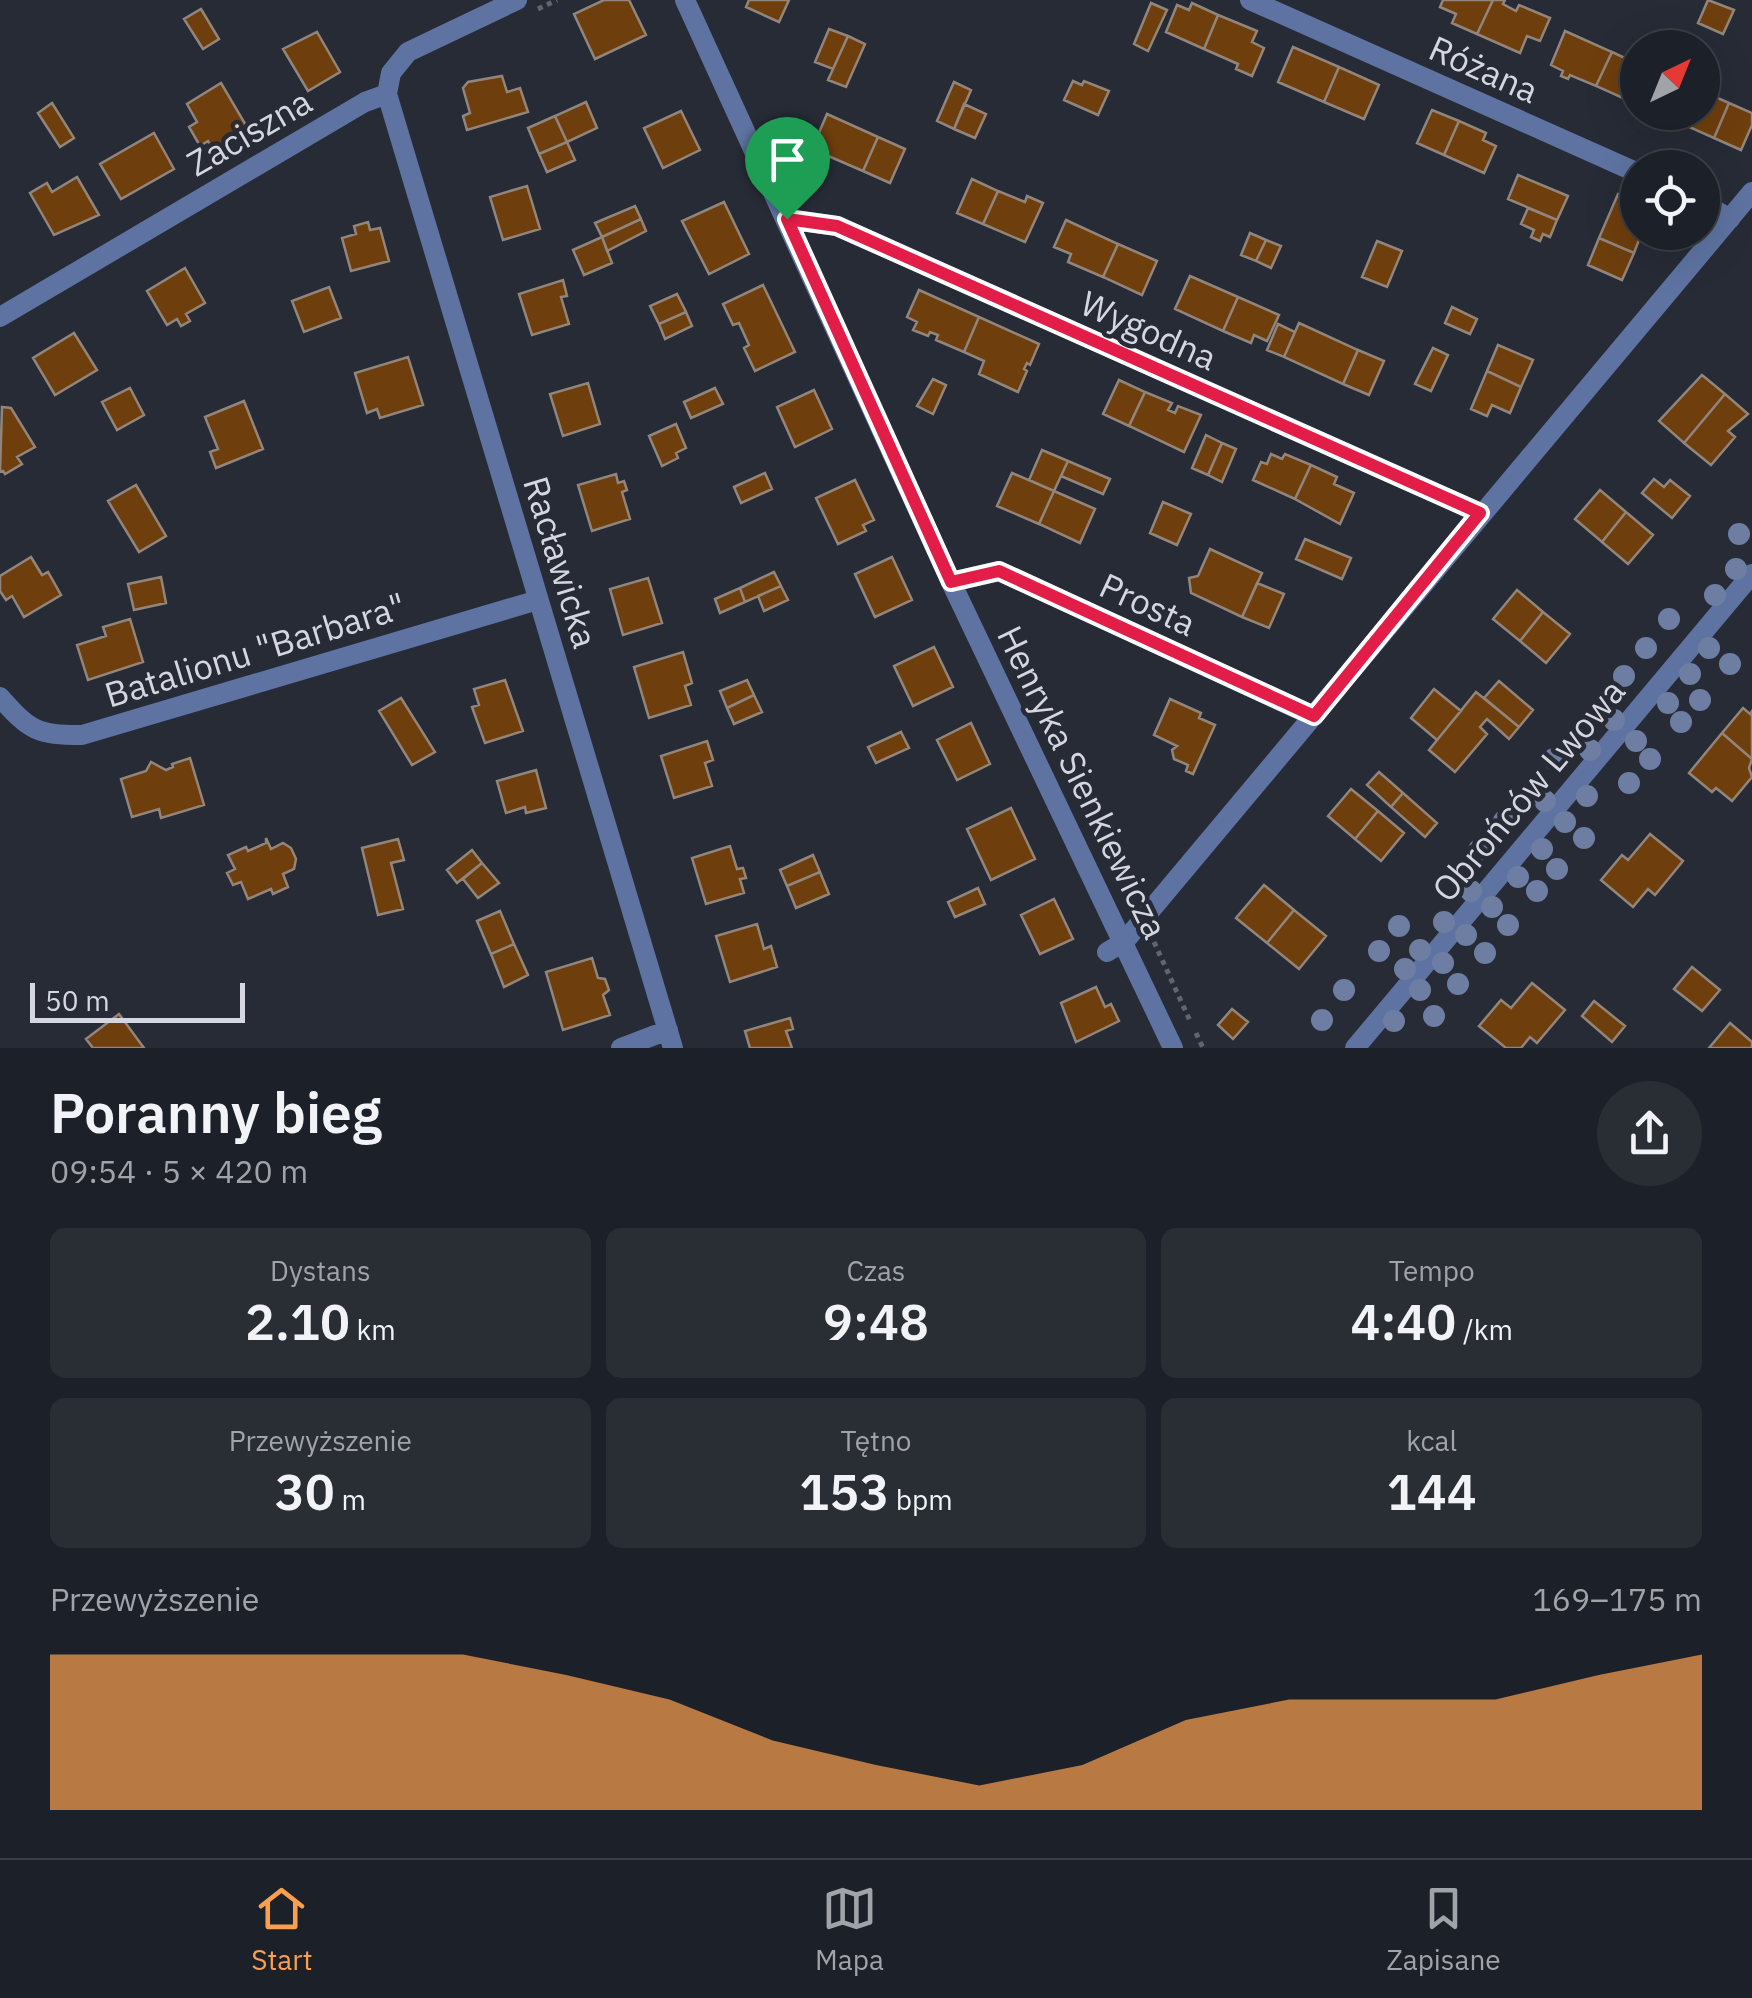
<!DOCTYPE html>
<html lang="pl">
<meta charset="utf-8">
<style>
:root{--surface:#1c2028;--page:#292d34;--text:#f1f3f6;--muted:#a0a3a8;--line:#3a3e45;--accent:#fa9f4e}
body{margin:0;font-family:"IBM Plex Sans",sans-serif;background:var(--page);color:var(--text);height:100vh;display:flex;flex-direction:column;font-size:38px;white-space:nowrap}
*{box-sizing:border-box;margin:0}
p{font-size:32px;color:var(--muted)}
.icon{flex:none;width:55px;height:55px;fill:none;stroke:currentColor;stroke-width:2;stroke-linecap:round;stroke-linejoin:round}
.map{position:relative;height:1048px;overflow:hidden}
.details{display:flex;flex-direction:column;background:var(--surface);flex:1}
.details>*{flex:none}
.needle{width:65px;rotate:43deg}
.buttons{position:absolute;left:1620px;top:30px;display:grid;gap:20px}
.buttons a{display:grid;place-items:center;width:100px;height:100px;border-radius:50%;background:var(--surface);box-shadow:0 10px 40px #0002,0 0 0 2px var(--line);font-size:50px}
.scale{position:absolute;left:30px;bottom:25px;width:215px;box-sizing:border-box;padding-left:10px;border:5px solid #d4d7df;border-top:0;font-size:28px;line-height:35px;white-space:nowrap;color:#d4d7df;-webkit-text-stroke:8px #262b36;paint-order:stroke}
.pin{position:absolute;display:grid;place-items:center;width:85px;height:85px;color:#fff;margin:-102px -42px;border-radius:50% 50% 50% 0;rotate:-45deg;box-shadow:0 0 10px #0007}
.pin .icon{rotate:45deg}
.round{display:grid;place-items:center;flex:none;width:105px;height:105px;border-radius:52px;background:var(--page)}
.headline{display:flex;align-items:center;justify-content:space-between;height:170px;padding:0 50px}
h1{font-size:55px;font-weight:600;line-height:75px}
.metrics{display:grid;grid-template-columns:repeat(3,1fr);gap:15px;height:170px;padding:10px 50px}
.metrics div{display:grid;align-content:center;border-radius:15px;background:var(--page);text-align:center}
.metrics b{font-size:50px;font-weight:600}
.metrics small{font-size:28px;font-weight:400}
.metrics p{font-size:28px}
.chart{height:280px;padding:20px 50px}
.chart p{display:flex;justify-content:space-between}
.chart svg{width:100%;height:180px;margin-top:10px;fill:var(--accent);opacity:.7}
.tabs{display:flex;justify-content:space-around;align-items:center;height:140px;border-top:2px solid var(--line);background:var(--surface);font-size:28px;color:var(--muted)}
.tabs a{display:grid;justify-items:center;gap:5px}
.tabs .current{color:var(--accent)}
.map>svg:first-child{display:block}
.building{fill:#6e3e0d;stroke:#92857b;stroke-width:2.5}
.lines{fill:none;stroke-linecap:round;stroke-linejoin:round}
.path{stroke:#61656f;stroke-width:5;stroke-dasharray:5 5;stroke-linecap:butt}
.street{stroke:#5e73a2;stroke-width:20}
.tree{fill:#6e7ea2}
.route-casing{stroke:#fff;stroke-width:20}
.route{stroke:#e11d48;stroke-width:12}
.labels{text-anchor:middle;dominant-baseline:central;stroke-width:9;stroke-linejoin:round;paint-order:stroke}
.street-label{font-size:35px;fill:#d4d7df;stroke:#262b36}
</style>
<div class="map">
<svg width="1752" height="1048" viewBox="0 0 1752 1048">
<rect width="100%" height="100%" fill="#262b36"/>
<path class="building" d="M604 0H629L646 35 595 59 574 14Z
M749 0H789L779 22 746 7Z
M1443 0H1493L1477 34 1452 23 1456 14 1440 7Z
M1493 0H1505L1503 4 1516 11 1519 5 1550 18 1540 41 1527 36 1520 53 1477 34Z
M1708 0 1734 10 1723 34 1698 23Z
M1151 3 1167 10 1148 51 1134 44Z
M1192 3 1218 15 1204 49 1166 32 1177 5 1189 10Z
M201 9 219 39 203 49 184 19Z
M1218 15 1257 31 1252 42 1264 48 1252 76 1236 69 1238 64 1204 49Z
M829 29 848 36 833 69 815 62Z
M1565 31 1612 52 1596 86 1570 75 1568 79 1561 76 1563 71 1551 65Z
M317 32 340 72 308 91 283 49Z
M848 36 865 44 846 87 828 80Z
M1293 47 1339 67 1324 102 1278 82Z
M1612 52 1638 64 1623 98 1596 86Z
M1339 67 1379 85 1364 119 1324 102Z
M502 76 507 92 520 88 528 112 467 130 463 116 470 113 463 88 468 82Z
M1073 81 1082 85 1084 81 1109 91 1098 115 1064 100Z
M954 82 971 90 954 129 937 121Z
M221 83 247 127 212 148 208 141 200 146 189 127 197 122 187 104Z
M1702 91 1729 103 1714 138 1669 118 1672 112H1702Z
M586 102 597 128 567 142 555 116Z
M52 103 74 138 60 147 38 113Z
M1729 103 1752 113V125L1741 150 1714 138Z
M964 104 986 114 975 138 954 129Z
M1432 110 1459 121 1444 155 1417 143Z
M681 111 700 150 663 168 644 128Z
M827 114 878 137 863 171 812 149Z
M555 116 567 142 539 154 528 128Z
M1459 121 1486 133 1483 140 1496 146 1484 173 1444 155Z
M154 133 174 169 121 199 100 164Z
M878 137 905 149 890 183 863 171Z
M567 142 575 160 547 172 539 154Z
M1518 175 1568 196 1557 220 1508 199Z
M77 177 99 215 54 235 30 193 47 183 52 192Z
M972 179 998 191 983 224 957 213Z
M527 186 540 229 503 240 490 197Z
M998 191 1025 202 1027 196 1043 203 1025 242 983 224Z
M1618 194 1638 202V232H1642L1634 253 1599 238Z
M724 202 749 254 709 274 682 221Z
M635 206 641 219 602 237 595 223Z
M1528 208 1557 220 1550 237 1543 234 1540 241 1531 237 1534 230 1521 224Z
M641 219 646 231 607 251 602 237Z
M1066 220 1118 244 1103 277 1068 262 1071 254 1054 247Z
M368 222 370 230 380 228 389 261 351 271 342 238 356 234 354 226Z
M1250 233 1266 240 1256 261 1241 255Z
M602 237 612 263 584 275 573 250Z
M1599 238 1634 253 1622 280 1588 265Z
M1266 240 1281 246 1271 268 1256 261Z
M1377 241 1402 251 1387 287 1362 277Z
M1118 244 1157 261 1142 295 1103 277Z
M185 268 205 303 186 314 190 321 181 326 177 319 167 325 147 291Z
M1190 276 1238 297 1223 331 1175 309Z
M563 280 567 296 561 297 569 324 532 335 519 294Z
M763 285 795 352 755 371 744 348 749 345 739 323 733 325 723 304Z
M329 287 341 318 304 332 292 301Z
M919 290 979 317 964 352 936 340 938 335 930 332 928 336 913 330 917 322 907 317Z
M677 294 686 312 659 324 650 306Z
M1238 297 1279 315 1267 341 1254 335 1251 343 1223 331Z
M1452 307 1477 319 1470 334 1445 323Z
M686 312 692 326 665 339 659 324Z
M979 317 1039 344 1030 365 1027 363 1024 369 1027 371 1018 392 979 374 984 361 964 352Z
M1299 323 1358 350 1343 384 1284 357Z
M1278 324 1295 332 1284 357 1267 350Z
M74 333 97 370 55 395 33 358Z
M1498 345 1533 360 1521 387 1487 371Z
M1433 348 1448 355 1431 391 1415 384Z
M1358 350 1384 361 1369 395 1343 384Z
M408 357 423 405 380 418 377 409 367 413 355 373Z
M1487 371 1521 387 1510 413 1492 405 1487 416 1471 409Z
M1702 375 1725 394 1684 443 1659 421Z
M933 379 946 385 933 414 917 406Z
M1119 380 1145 392 1129 426 1103 414Z
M588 383 600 424 563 436 550 394Z
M130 388 144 415 117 430 102 402Z
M715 388 723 404 691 418 684 402Z
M814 390 832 429 795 447 777 407Z
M1145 392 1172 403 1168 410 1175 413 1178 406 1201 415 1184 452 1129 426Z
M1725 394 1748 414 1728 431 1735 437 1711 465 1684 443Z
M244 401 263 449 216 468 210 452 218 449 205 417Z
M2 407 11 408 35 447 17 457 22 464 5 474 3 471 0 472Z
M676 424 686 448 676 453 678 458 662 466 649 436Z
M1206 435 1222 443 1208 475 1192 468Z
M1222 443 1236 449 1222 482 1208 475Z
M1042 450 1068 461 1054 491 1029 480Z
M1271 454 1282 459 1285 454 1311 465 1295 499 1253 480 1261 462 1267 464Z
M1068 461 1110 479 1103 494 1061 476Z
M1311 465 1337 477 1334 484 1354 493 1340 524 1295 499Z
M765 473 772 489 741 503 734 487Z
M1012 473 1054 491 1039 524 997 506Z
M616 474 618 483 624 481 627 490 622 492 630 519 592 531 578 485Z
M1654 479 1664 487 1670 480 1690 496 1672 518 1642 493Z
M855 480 874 520 863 525 866 531 838 544 816 498Z
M136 485 166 536 139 552 108 501Z
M1600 490 1626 512 1602 542 1575 519Z
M1054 491 1095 509 1080 543 1039 524Z
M1163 502 1191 514 1177 545 1150 533Z
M1626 512 1653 535 1628 564 1602 542Z
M1305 539 1351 558 1342 579 1296 559Z
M1210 549 1262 573 1242 617 1191 593 1189 578 1198 576Z
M31 557 42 575 48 572 61 595 24 617 12 596 6 600 0 591V576Z
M892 557 912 600 875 617 855 574Z
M774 572 781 586 745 602 740 588Z
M161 577 166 603 134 610 128 584Z
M648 578 662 623 623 635 610 589Z
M1257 583 1284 594 1269 628 1242 617Z
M781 586 788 600 764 611 758 596Z
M740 588 745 602 720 613 715 599Z
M1517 590 1543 612 1520 641 1493 619Z
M1543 612 1570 634 1546 663 1520 641Z
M130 619 143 662 88 680 77 645 106 636 103 627Z
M934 647 953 687 913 706 894 666Z
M683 652 692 683 685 686 691 705 649 718 634 667Z
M505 680 523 731 485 743 472 707 479 705 474 689Z
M747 680 754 695 727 708 720 691Z
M1499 681 1533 710 1519 727 1484 698Z
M1434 689 1461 711 1437 740 1411 718Z
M1476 692 1519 727 1509 739 1487 719 1480 727 1487 734 1455 772 1429 750Z
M754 695 762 712 734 724 727 708Z
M401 698 435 752 412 765 379 711Z
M1170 699 1201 713 1199 718 1215 725 1193 774 1186 771 1188 765 1174 759 1172 750 1177 746 1154 735Z
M1743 708 1750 714 1752 711V759L1722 733Z
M971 723 990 764 957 780 937 740Z
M901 732 909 748 876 763 868 747Z
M1722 733 1752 759 1749 768 1752 777 1732 801 1716 788 1712 792 1689 773Z
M707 741 713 760 705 763 712 786 674 798 661 756Z
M190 758 204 805 161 818 159 809 132 817 121 779 146 771 151 762 166 770 173 767 172 764Z
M536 770 546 808 526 813 525 807 506 813 497 781Z
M1379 772 1403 793 1391 807 1367 785Z
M1351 789 1378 811 1355 839 1328 816Z
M1403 793 1437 823 1425 837 1391 807Z
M1011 808 1035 859 991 880 967 829Z
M1378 811 1404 833 1381 861 1355 839Z
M1650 834 1683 861 1655 895 1648 889 1633 907 1601 880 1622 855 1628 860Z
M266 838 271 849 283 843 291 848 296 859 294 869 283 874 288 887 273 894 271 889 248 899 241 882 233 885 227 873 235 869 228 855 246 847 248 851 266 843Z
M398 839 404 860 391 863 403 909 378 915 362 848Z
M730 846 737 869 743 868 746 878 740 879 744 893 706 904 692 858Z
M472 850 482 863 457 883 447 870Z
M813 855 820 872 787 886 780 870Z
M482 863 499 883 478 898 463 879Z
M820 872 829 894 796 908 787 886Z
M1264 885 1294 910 1267 943 1236 918Z
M978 888 985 904 955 917 948 902Z
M1054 899 1073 939 1040 954 1021 915Z
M1294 910 1326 936 1299 969 1267 943Z
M500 911 514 944 491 954 477 921Z
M757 924 764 949 771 946 777 967 730 982 716 936Z
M514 944 528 975 504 987 491 954Z
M592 958 598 978 605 979 609 990 603 995 610 1015 563 1030 546 972Z
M1692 967 1720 990 1702 1011 1674 989Z
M1532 983 1565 1010 1537 1043 1530 1037 1521 1048H1506L1479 1026 1501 1000 1511 1008Z
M1096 987 1105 1007 1111 1004 1119 1021 1076 1042 1061 1003Z
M1594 1001 1625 1026 1612 1042 1582 1016Z
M1232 1009 1248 1022 1233 1039 1218 1025Z
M119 1014 144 1048H93L86 1039Z
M790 1018 793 1029 786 1031 792 1048H750L745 1031Z
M1730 1023 1752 1042V1048H1709Z"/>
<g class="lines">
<path class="path" d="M538 9 557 0
M1154 942 1191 1023
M1196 1033 1203 1048"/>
<path class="street" d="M517 0 408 52 391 73 387 94 673 1048
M685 0 951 582 1173 1048
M1250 0 1638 173
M1702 202 1730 219
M787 219 837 226 1480 513
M0 317 365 102 387 94
M951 582 999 571 1313 716
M0 697C30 731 37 735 82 735L538 600
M1107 952 1124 942 1752 192
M621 1048 668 1030
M1355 1048 1752 574"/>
</g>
<g class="tree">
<circle cx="1739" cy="534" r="11"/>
<circle cx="1736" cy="569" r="11"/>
<circle cx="1715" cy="595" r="11"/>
<circle cx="1669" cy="619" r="11"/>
<circle cx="1646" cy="648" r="11"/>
<circle cx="1709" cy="648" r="11"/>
<circle cx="1730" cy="664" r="11"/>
<circle cx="1690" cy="674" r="11"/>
<circle cx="1624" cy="676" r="11"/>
<circle cx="1700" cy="700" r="11"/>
<circle cx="1668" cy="703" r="11"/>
<circle cx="1614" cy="720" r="11"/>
<circle cx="1681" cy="722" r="11"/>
<circle cx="1636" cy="741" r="11"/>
<circle cx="1590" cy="750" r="11"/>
<circle cx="1554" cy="759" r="11"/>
<circle cx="1650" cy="759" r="11"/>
<circle cx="1629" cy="783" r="11"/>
<circle cx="1587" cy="796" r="11"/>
<circle cx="1545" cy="801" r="11"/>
<circle cx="1504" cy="821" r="11"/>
<circle cx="1565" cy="822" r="11"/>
<circle cx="1584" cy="838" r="11"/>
<circle cx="1542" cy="849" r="11"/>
<circle cx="1479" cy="850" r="11"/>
<circle cx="1557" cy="869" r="11"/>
<circle cx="1518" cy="877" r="11"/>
<circle cx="1471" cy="891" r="11"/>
<circle cx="1537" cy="891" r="11"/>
<circle cx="1492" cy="907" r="11"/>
<circle cx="1444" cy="922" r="11"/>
<circle cx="1508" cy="925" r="11"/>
<circle cx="1399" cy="926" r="11"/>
<circle cx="1466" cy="935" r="11"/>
<circle cx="1420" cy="950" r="11"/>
<circle cx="1379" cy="951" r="11"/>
<circle cx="1485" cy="953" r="11"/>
<circle cx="1443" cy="963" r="11"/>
<circle cx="1405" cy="969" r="11"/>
<circle cx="1458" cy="984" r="11"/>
<circle cx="1344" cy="990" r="11"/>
<circle cx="1420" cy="990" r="11"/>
<circle cx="1434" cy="1016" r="11"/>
<circle cx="1322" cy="1020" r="11"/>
<circle cx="1394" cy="1021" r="11"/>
</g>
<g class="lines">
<defs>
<path id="route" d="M787 219 837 226 1480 513 1314 716 999 571 951 582Z"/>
</defs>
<use href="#route" class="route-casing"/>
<use href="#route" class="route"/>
</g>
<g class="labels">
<g class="street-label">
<text transform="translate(1484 69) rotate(24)">Różana</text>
<text transform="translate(249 132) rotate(-30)">Zaciszna</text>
<text transform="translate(1149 330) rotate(24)">Wygodna</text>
<text transform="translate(561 562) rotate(73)">Racławicka</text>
<text transform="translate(1148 604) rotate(25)">Prosta</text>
<text transform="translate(255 650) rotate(-17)">Batalionu "Barbara"</text>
<text transform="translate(1083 782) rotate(64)">Henryka Sienkiewicza</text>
<text transform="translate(1528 790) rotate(-50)">Obrońców Lwowa</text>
</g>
</g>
</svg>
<div class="buttons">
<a><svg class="needle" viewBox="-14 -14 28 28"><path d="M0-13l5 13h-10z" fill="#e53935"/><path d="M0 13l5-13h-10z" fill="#a0a3a8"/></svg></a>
<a><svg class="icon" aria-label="locate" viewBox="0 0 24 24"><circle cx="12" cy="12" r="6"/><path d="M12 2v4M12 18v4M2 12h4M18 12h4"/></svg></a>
</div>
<div class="scale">50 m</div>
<div class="pin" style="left:787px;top:219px;background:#1e9e55"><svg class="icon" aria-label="arrive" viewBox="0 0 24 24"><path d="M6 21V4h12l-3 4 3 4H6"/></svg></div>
</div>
<section class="details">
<div class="headline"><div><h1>Poranny bieg</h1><p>09:54 · 5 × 420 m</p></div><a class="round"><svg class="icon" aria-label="share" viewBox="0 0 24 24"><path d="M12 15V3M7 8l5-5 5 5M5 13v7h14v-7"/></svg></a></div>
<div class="metrics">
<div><p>Dystans</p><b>2.10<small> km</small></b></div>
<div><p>Czas</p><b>9:48</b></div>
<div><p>Tempo</p><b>4:40<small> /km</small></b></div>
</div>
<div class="metrics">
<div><p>Przewyższenie</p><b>30<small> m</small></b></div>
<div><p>Tętno</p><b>153<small> bpm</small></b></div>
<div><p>kcal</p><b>144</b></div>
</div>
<div class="chart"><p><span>Przewyższenie</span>169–175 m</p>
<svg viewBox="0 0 160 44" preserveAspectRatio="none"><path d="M0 44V6L10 6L20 6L30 6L40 6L50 11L60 17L70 27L80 33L90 38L100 33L110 22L120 17L130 17L140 17L150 11L160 6V44z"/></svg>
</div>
</section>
<nav class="tabs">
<a class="current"><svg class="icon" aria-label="home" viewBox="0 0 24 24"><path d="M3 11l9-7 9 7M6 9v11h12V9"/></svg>Start</a>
<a><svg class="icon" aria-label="map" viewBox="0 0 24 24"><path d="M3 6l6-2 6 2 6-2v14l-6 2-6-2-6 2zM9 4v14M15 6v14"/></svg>Mapa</a>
<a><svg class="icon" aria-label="saved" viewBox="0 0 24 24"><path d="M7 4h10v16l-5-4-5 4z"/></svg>Zapisane</a>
</nav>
